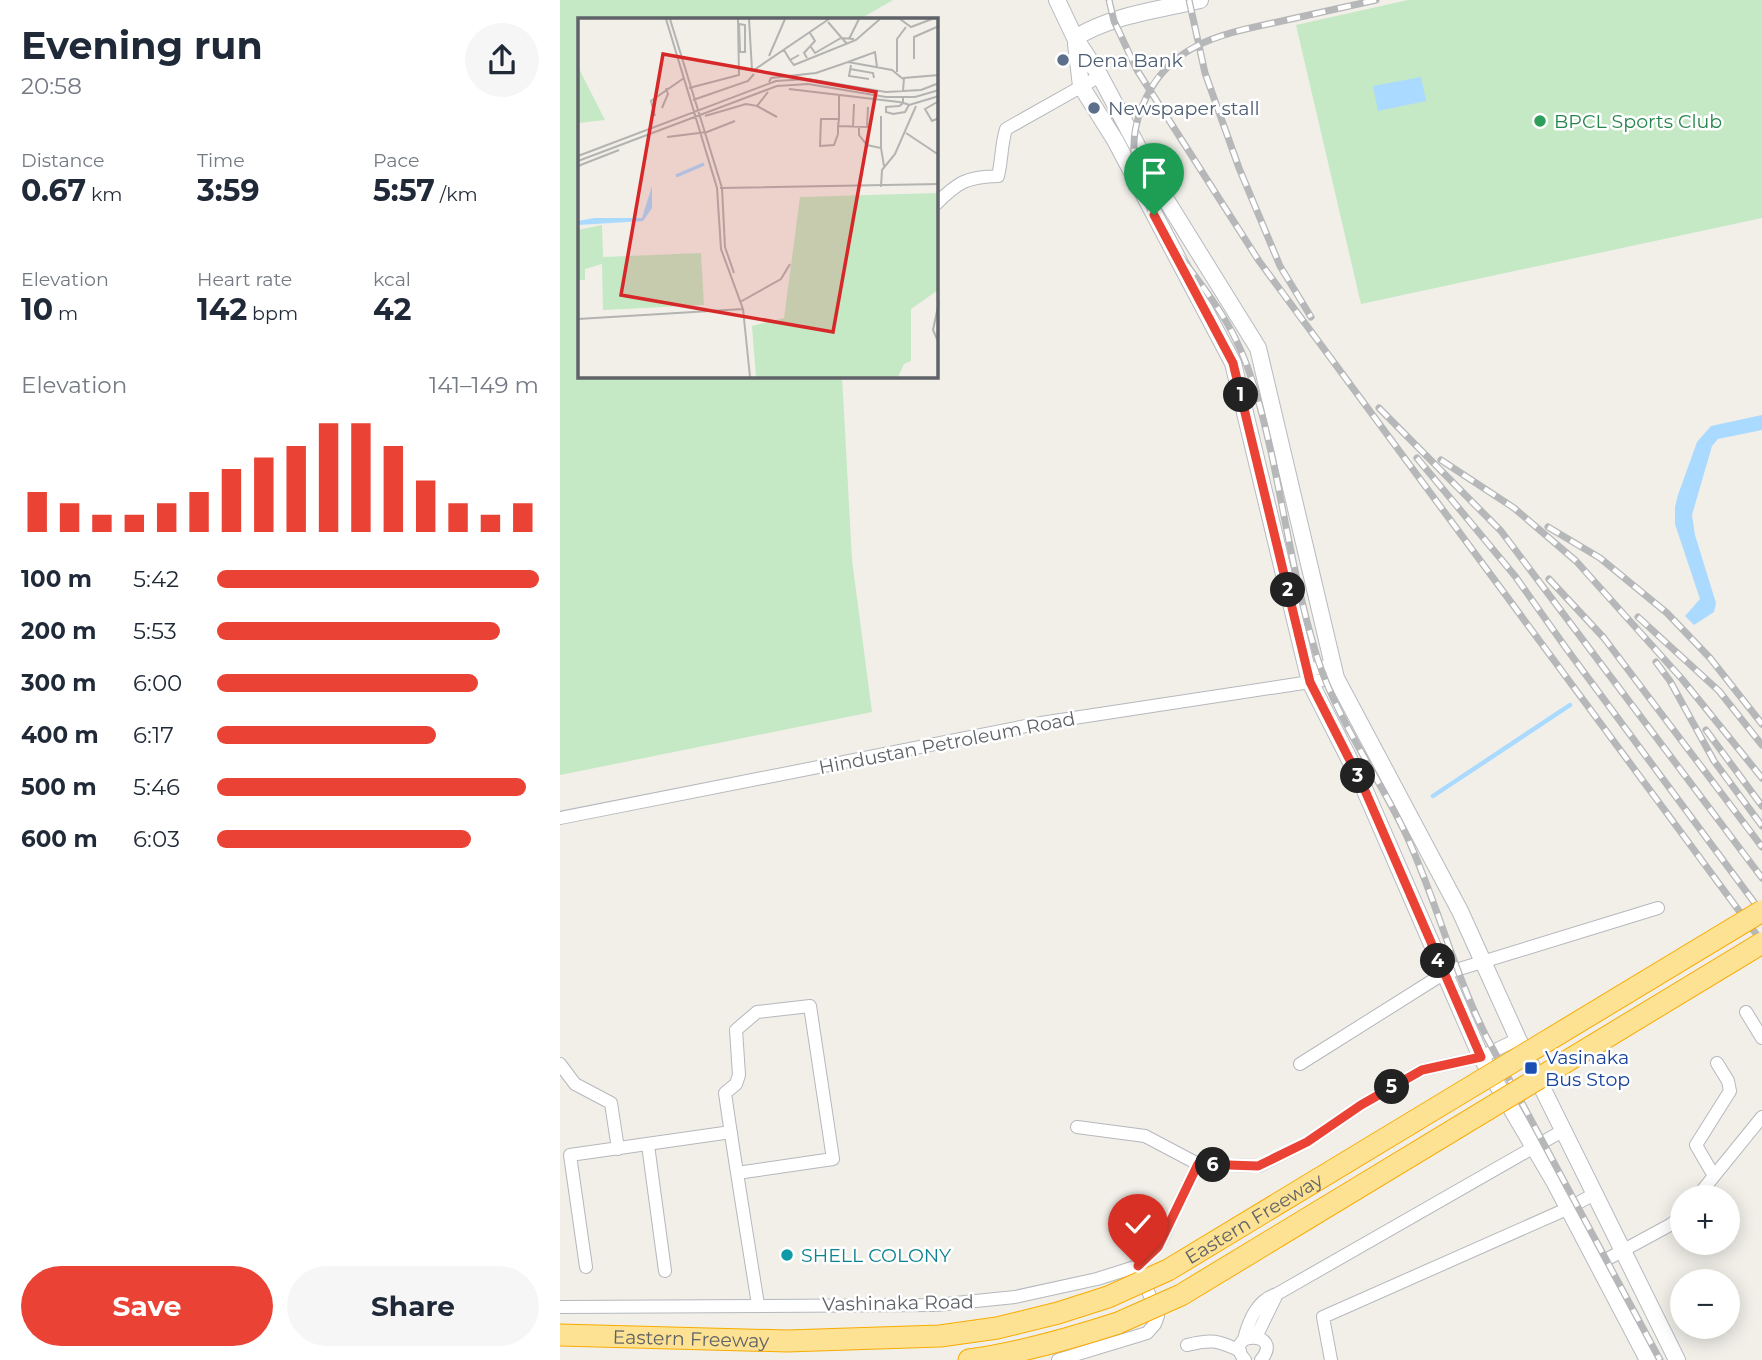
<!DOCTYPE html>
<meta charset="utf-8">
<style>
:root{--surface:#fff;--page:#f6f6f7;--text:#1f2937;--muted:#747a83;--accent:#ea4335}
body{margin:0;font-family:Montserrat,sans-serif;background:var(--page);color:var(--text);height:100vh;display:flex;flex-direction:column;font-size:26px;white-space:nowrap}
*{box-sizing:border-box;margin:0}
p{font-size:23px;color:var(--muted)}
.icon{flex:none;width:38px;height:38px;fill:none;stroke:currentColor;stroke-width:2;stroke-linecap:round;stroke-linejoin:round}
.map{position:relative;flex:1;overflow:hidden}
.details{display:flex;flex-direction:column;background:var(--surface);width:560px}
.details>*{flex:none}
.buttons{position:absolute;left:1110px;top:1185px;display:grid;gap:14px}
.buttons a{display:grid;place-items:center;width:70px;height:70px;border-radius:50%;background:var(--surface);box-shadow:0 4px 18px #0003;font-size:35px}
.pin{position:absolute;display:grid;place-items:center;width:60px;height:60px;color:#fff;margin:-72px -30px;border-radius:50% 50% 50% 0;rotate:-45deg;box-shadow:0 0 7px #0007}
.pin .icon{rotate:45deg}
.km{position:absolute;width:35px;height:35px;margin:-18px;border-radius:50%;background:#222;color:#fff;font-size:19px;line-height:35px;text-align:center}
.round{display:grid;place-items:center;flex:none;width:74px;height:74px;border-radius:37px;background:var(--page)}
.summary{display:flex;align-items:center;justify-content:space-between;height:119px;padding:0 21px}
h1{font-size:38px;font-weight:700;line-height:52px}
.figures{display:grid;grid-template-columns:repeat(3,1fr);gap:10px;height:119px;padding:7px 21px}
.figures div{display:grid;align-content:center}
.figures b{font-size:30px;font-weight:700}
.figures small{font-size:19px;font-weight:400}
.figures p{font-size:19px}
.chart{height:196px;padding:14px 21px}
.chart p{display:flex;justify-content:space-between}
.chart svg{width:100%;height:126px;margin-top:7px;stroke:var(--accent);stroke-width:6}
.primary-button{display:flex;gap:14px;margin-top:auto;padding:14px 21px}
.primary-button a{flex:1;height:80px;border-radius:42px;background:var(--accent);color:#fff;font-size:28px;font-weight:700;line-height:80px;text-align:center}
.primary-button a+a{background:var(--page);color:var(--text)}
ul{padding:0 21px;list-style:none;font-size:23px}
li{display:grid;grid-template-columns:112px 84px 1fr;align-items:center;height:52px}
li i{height:18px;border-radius:9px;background:var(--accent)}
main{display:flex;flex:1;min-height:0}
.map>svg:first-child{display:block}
.green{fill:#c5e8c5}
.water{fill:#aadaff}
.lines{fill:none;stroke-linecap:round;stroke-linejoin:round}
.stream{stroke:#aadaff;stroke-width:4.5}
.street-casing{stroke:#b5b8bc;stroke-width:14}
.secondary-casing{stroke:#b6babf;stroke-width:18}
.highway-casing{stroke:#f9ab00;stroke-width:23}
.street{stroke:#fff;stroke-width:12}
.secondary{stroke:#fff;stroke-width:16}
.highway{stroke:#fde293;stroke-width:21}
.rail-casing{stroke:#b6b7b8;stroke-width:7}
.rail{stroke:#fff;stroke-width:4.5;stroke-dasharray:13;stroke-linecap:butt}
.highway-bridge-casing{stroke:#f9ab00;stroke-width:23;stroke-linecap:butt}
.highway-bridge{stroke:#fde293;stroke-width:21}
.route-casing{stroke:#fff;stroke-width:14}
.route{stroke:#ea4335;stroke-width:9}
.service-dot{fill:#5c6f8a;stroke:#fff;stroke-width:2.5}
.leisure-dot{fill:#2e9e5b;stroke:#fff;stroke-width:2.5}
.transit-dot{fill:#1a4fb4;stroke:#fff;stroke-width:2.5}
.culture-dot{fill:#0f9aa8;stroke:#fff;stroke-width:2.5}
.labels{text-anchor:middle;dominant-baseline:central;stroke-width:5;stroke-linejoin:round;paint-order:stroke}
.service-label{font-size:19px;fill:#4e5e75;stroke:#fff;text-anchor:start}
.leisure-label{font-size:19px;fill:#27864d;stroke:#fff;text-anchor:start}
.street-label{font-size:19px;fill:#5f6368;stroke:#fff}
.transit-label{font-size:19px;fill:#164399;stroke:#fff;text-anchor:start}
.culture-label{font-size:19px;fill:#0d838f;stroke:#fff;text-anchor:start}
.inset-river{fill:none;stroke:#aadaff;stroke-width:3.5}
.inset-road{fill:none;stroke:#b3b3b1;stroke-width:2}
.view{fill:#d62828;fill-opacity:0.15;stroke:#d62828;stroke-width:3.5}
.inset-edge{fill:none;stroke:#5f6368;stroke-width:3.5}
</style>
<main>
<section class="details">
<div class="summary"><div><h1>Evening run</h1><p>20:58</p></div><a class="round"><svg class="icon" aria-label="share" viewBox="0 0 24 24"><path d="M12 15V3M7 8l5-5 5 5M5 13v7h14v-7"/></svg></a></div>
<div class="figures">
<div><p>Distance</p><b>0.67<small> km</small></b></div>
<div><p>Time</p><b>3:59</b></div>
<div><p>Pace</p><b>5:57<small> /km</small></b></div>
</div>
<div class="figures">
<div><p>Elevation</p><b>10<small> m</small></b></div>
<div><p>Heart rate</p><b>142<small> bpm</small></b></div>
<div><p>kcal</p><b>42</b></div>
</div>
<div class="chart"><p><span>Elevation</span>141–149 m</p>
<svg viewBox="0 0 160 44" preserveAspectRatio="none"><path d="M5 44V30M15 44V34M25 44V38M35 44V38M45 44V34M55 44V30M65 44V22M75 44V18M85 44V14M95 44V6M105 44V6M115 44V14M125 44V26M135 44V34M145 44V38M155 44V34"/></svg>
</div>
<ul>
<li><b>100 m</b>5:42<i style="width:100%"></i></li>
<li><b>200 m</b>5:53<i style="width:88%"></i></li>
<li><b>300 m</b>6:00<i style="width:81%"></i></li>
<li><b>400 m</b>6:17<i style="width:68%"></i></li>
<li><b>500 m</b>5:46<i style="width:96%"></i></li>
<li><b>600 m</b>6:03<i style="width:79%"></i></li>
</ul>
<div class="primary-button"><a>Save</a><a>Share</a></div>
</section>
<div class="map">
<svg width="1202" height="1360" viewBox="0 0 1202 1360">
<rect width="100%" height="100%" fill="#f1efe8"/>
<path class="green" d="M0 0H333L300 19H19V376H282L292 560 312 712 0 775Z
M848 0H1202V218L801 304 736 25Z"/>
<path class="water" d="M861 77 866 101 818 111 813 86Z
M1202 415V430L1158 439 1152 446 1132 515 1135 535 1156 603 1154 612 1134 625 1125 616 1140 599 1115 524V507L1118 495 1137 442 1151 426Z"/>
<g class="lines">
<path class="stream" d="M873 796 1010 705"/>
<defs>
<path id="street" d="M376 204C398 182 406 177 438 176 442 160 441 145 446 129L540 76
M747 670 773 665
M0 818 481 723 776 678
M1186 1012 1202 1038
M0 1064 15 1084 51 1103 58 1149
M740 1064 883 974 1098 908
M517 1127 585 1136 638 1164
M88 1145 105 1271
M177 1173 273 1159 250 1006 197 1012 176 1030 179 1075 176 1084 165 1093C175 1164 187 1234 198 1305
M1154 1176 1136 1145 1170 1091 1168 1081 1157 1063
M1137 1197 1202 1117
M1038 1264 1110 1225 1122 1216
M26 1267 10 1155 171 1132
M0 1307 376 1305 455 1297 537 1279 578 1266 598 1247 638 1164 699 1166 747 1142 801 1105 862 1070 921 1057 958 1039
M696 1337 717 1294
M684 1339C689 1320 697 1300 717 1294L1004 1130
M627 1345C651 1339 658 1340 680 1351
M498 1360 587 1333 595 1324 598 1316 582 1276
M685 1360C660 1331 726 1330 701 1360
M771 1360 763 1317 1009 1208 1036 1193"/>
<path id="secondary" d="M497 0 515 38 540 76 605 198 698 348 776 678 900 911 958 1039 1117 1360
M515 38C551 15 599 10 640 0
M516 44 521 86 555 140 673 363 750 682 803 786 921 1057 995 1183 1088 1360"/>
<g id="highway">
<path id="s1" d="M0 1335 227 1341 380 1336 437 1328 498 1313 548 1297"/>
<path d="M409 1360C460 1353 509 1339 558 1323"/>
</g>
</defs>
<use href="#street" class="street-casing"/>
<use href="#secondary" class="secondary-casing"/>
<use href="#highway" class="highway-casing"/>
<use href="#street" class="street"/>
<use href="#secondary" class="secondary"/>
<use href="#highway" class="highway"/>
<defs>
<path id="rail" d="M549 0 554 21 577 70 699 261 1202 942
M629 0 645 73 679 168 720 266 751 317
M816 0C785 7 754 14 722 21 662 34 607 43 582 107 545 198 641 265 676 340 694 377 703 417 712 456 726 523 737 592 757 657 778 723 821 779 849 841 878 906 895 975 927 1038L1100 1360
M819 408 941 531 1202 878
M857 458 955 576 1006 648 1202 913
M881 460 954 508 1016 561 1122 679 1202 778
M988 527 1040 558 1107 613 1150 658 1202 724
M989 579 1044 638 1202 847
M1078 617 1159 691 1202 745
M1096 662 1110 681 1154 761 1202 826
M1146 730 1202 806"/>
</defs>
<use href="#rail" class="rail-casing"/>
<use href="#rail" class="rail"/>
<defs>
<g id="highway-bridge">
<path id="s2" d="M548 1297 608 1270 1202 911"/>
<path d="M558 1323 621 1295 1202 943"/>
</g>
</defs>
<use href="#highway-bridge" class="highway-bridge-casing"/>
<use href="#highway-bridge" class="highway-bridge"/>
</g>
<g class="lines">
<defs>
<path id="route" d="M578 1266 598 1247 638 1164 698 1166 747 1142 801 1105 862 1070 921 1057 803 786 750 682 673 363 594 215"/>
</defs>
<use href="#route" class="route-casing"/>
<use href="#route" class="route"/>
</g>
<g class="service-dot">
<circle cx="503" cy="60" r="7"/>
<circle cx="534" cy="108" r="7"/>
</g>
<circle class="leisure-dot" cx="980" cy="121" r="7"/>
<rect class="transit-dot" x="964" y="1061" width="14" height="14" rx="3.5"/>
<circle class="culture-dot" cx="227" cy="1255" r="7"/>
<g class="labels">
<g class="service-label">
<text x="517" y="60">Dena Bank</text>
<text x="548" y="108">Newspaper stall</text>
</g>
<g class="leisure-label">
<text x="994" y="121">BPCL Sports Club</text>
</g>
<g class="street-label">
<text transform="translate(387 743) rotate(-11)">Hindustan Petroleum Road</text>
<text stroke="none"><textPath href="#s2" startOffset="166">Eastern Freeway</textPath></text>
<text transform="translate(338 1303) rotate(-1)">Vashinaka Road</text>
<text stroke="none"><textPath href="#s1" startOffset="131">Eastern Freeway</textPath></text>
</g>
<g class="transit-label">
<text x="985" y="1057">Vasinaka<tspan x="985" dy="22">Bus Stop</tspan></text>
</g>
<g class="culture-label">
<text x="241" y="1255">SHELL COLONY</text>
</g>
</g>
<g transform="translate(18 18)">
<rect width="360" height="360" fill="#f1efe8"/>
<path d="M0 49 27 102 0 105ZM360 175V272L333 291V343L326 346 320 359H178L174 308 206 300 222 179ZM24 207 25 239 123 235 126 287 25 292 24 246 7 251V262H0V212Z" fill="#c5e8c5"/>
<path d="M74 168V190L65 203 0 207V203L16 200H64Z" fill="#aadaff"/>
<path class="inset-river" d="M98 158 126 146"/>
<path class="inset-road" d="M88 1 139 170 143 231 165 291M92 1 144 170 147 229 156 255M171 1 174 52M322 1 333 9 354 1M250 4 269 26M161 6 167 7V34H162ZM271 21 281 1M233 29 237 35 263 20 276 21M206 32 212 42 221 37M191 38 207 1M229 40 226 35 237 23 232 15M336 41V19L361 8M212 42 216 47 278 22 302 1M270 44 297 34 299 49M273 47 271 58 291 61M272 51 295 55 296 60M176 52 251 1M319 54V21L328 9M191 64 193 60 238 55 270 44 314 52 325 61M111 70 161 57 160 1M211 71 321 84 329 86 331 87 327 94 315 96 308 94V89L321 88 323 87 324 86 325 84V80M325 73 326 60 361 57M115 82 170 63 176 56M361 83 347 91 354 103 361 100M331 87 361 78M179 88 199 99M84 90 90 76 88 70M77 98 73 83 106 60M127 98 168 86 179 88 190 74M261 101H243L242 128 256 127 260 116V108L261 101V77M260 108 289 109 290 89M275 109 276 86M281 109V117L289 127 303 130 306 148M328 115 361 137M89 119 129 114 157 103M303 130V98M0 138 198 63 230 61 308 74 343 72 361 65M0 143 199 68 230 66 308 79H337L361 72M0 148 41 132M303 169 304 152 317 136 338 88M142 170 361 166M162 284 203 261 212 246M165 291 172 359M0 301 165 291M359 321 355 312 361 284"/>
<path class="view" d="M85 36 298 74 255 314 43 277Z"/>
<rect width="360" height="360" class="inset-edge"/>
</g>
</svg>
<div class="buttons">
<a>+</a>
<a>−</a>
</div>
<div class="pin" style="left:594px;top:215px;background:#1e9e55"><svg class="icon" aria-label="arrive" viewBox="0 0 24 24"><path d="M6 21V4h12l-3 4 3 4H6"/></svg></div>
<div class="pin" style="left:578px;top:1266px;background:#d93025"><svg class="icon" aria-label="check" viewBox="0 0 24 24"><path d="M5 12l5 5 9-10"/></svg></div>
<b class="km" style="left:681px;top:395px">1</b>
<b class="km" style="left:728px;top:590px">2</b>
<b class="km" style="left:798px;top:776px">3</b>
<b class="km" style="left:878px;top:961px">4</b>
<b class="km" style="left:832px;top:1087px">5</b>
<b class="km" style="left:653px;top:1165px">6</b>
</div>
</main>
